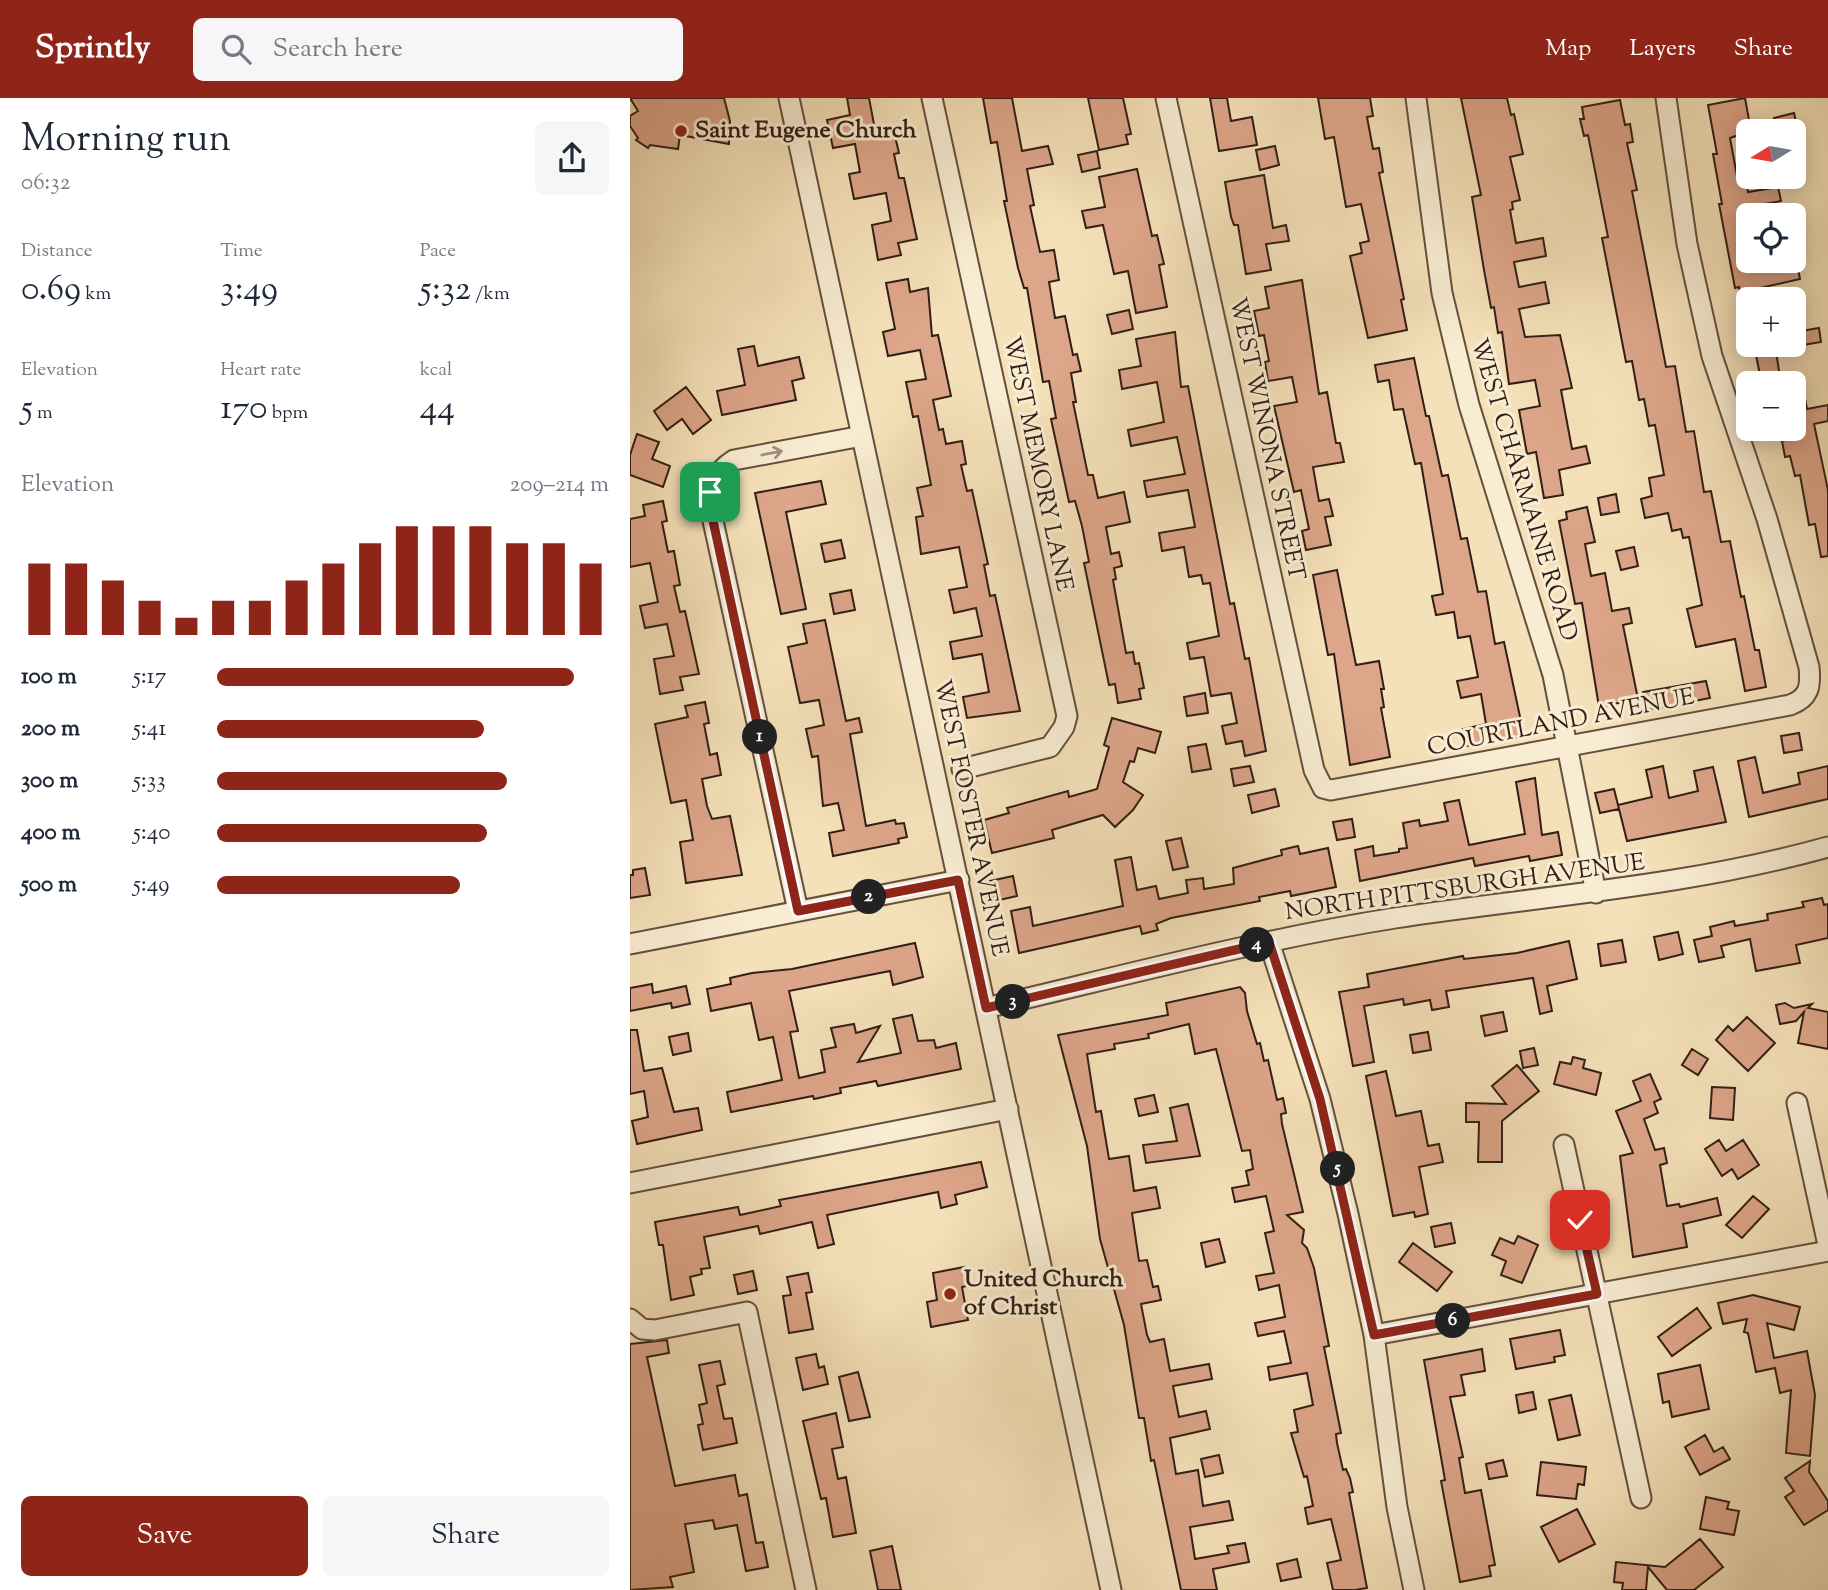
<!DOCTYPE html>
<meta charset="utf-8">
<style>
:root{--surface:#fff;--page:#f6f6f7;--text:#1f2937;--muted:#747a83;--accent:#8f2418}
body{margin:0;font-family:"Sorts Mill Goudy",serif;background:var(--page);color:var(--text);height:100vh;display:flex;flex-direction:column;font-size:26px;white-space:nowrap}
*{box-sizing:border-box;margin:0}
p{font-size:23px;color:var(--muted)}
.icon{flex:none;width:38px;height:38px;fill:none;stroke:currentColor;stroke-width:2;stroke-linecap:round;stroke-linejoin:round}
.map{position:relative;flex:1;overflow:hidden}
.side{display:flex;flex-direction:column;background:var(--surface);width:630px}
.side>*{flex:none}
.needle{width:46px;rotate:259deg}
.controls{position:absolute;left:1106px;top:21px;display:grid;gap:14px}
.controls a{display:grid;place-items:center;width:70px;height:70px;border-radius:10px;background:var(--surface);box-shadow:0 4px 18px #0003;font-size:35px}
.pin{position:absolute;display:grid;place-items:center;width:60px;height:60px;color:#fff;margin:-30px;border-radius:14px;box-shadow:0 4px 10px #0006}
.km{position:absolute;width:35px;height:35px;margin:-18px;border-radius:50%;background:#222;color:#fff;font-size:19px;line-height:35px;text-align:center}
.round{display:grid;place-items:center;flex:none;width:74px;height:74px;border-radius:10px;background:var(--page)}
.summary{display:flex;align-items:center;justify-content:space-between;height:119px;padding:0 21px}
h1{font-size:38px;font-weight:600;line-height:52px}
.stats{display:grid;grid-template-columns:repeat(3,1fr);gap:10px;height:119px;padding:7px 21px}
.stats div{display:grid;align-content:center}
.stats b{font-size:35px;font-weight:600}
.stats small{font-size:19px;font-weight:400}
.stats p{font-size:19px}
.chart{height:196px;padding:14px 21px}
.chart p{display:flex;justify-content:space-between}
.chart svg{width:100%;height:126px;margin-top:7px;stroke:var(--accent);stroke-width:6}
.cta{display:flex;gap:14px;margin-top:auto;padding:14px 21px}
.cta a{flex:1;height:80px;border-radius:10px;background:var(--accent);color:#fff;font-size:28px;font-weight:600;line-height:80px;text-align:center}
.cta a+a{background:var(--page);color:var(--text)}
ul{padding:0 21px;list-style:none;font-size:23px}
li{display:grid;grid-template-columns:112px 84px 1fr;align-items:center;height:52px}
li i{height:18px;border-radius:9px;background:var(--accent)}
header{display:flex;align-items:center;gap:42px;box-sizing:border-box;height:98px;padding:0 35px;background:var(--accent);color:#fff}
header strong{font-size:33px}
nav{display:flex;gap:38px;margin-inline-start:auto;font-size:24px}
.search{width:490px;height:63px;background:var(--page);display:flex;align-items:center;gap:18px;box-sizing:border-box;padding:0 24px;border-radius:10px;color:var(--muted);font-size:26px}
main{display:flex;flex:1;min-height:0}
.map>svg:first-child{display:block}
.building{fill:#dda589;stroke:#321e16;stroke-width:2}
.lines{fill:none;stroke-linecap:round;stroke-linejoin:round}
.minor-casing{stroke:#634f3f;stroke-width:23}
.minor{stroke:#f8ecd2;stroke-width:19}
.oneway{stroke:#9f8f7d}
.route-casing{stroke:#fff;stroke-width:14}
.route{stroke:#8f2418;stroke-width:9}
.poi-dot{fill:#8f2418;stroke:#f8ecd2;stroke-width:2.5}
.labels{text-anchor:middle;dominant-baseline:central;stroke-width:6;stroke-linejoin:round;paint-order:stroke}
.poi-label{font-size:24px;font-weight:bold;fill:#321e16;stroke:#f8ecd2;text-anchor:start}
.street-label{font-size:24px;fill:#321e16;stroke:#f8ecd2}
</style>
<header>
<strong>Sprintly</strong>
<div class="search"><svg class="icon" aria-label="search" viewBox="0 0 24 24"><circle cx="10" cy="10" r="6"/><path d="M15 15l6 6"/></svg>Search here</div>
<nav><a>Map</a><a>Layers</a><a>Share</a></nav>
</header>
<main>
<section class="side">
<div class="summary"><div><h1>Morning run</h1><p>06:32</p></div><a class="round"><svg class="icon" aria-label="share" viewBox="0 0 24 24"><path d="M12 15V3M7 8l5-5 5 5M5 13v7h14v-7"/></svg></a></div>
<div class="stats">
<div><p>Distance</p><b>0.69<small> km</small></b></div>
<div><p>Time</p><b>3:49</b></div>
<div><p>Pace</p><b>5:32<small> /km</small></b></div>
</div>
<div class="stats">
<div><p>Elevation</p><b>5<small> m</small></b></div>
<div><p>Heart rate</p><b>170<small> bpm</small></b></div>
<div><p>kcal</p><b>44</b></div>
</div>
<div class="chart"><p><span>Elevation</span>209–214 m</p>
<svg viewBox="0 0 160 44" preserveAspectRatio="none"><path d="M5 44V19M15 44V19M25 44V25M35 44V32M45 44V38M55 44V32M65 44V32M75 44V25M85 44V19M95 44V12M105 44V6M115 44V6M125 44V6M135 44V12M145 44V12M155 44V19"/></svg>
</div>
<ul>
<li><b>100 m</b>5:17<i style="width:91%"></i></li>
<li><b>200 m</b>5:41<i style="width:68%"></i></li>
<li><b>300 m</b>5:33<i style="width:74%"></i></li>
<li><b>400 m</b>5:40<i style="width:69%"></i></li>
<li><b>500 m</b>5:49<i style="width:62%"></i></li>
</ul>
<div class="cta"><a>Save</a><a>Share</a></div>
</section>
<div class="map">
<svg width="1198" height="1492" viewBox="0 0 1198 1492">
<rect width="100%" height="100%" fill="#f5e1b9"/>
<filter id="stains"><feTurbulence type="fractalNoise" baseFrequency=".00286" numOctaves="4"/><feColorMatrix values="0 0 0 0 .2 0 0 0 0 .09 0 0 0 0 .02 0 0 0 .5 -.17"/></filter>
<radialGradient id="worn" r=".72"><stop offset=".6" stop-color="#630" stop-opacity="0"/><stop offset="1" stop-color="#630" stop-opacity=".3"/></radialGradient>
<path class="building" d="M0 0H94L100 23 99 46 50 37 48 51 20 47 18 50 6 42 8 40 0 28V18L8 13Z
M217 0H239L246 37 264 34 269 55 264 56 269 80H274L287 141 268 145 271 157 248 162 242 127 261 123 256 95 224 101 219 76 230 74 225 46 203 50 197 22 220 17Z
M353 0H382L392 53 418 48 423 66 397 71 404 107 400 108 410 154 424 152 429 182 419 184 425 220 435 218 443 257 447 256 451 273 441 275 446 304H443L458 377H463L468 400 494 394 500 424 476 429 481 456 489 454 492 468 484 470 486 481 483 482 496 555 503 554 505 566 509 565 514 590 509 591 511 601 488 605 485 586 479 587 454 465 459 464 452 428 445 403 439 404 421 321 426 320 419 283 413 284 397 190H394L388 170 374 103H377L367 44 361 45Z
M458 0H493L501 36 496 37 498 46 469 52Z
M580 0H597L601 23 622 19 627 47 589 53Z
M688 0H740L743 18 737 19 743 51 749 50 753 74 749 75 774 201 771 202 777 232 738 240 720 158 732 155 730 145 739 143 731 106 716 109 704 39 695 41Z
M831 0H877L881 17 884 16 893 56 880 59 890 102 882 104 883 111 880 112 886 145 913 140 916 158 884 164 889 189 915 184 919 205 889 211 895 239 930 237 942 290 931 292 942 351 956 348 960 365 929 372 933 397 914 400 906 354 897 356 889 312 910 308 905 282 879 286 872 234 868 235 864 209 861 210 854 172 842 99 851 97Z
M1115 0 1121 33 1100 40 1107 78 1115 76 1118 94 1148 89 1151 103 1111 110 1118 163H1134L1136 173 1167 166 1170 181 1130 190 1132 201H1111L1109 189 1105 190 1089 106H1092L1083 56H1087L1078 7Z
M990 2 995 27 1000 26 1003 44 997 45 1007 92 1002 93 1036 269 1045 268 1056 334 1064 333 1074 394 1081 393 1091 444 1100 443 1111 499 1114 498 1125 552H1129L1136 589 1115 593 1105 541 1066 549 1057 511 1072 507 1059 439 1053 440 1051 431 1042 433 1038 415 1015 420 1011 401 1022 398 1019 380 1034 377 1025 327 1019 328 1014 301 1009 302 1002 263 996 264 972 140 978 139 958 37 954 38 950 21H954L952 9Z
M1164 15 1168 33H1147L1144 20Z
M645 48 649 67 630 72 626 52Z
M467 53 470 70 452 74 448 57Z
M507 71 522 138 527 137 534 166 529 167 537 209 506 215 498 173 484 176 473 127 456 130 452 113 475 109 469 79Z
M634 77 643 130 656 127 659 143 636 146 641 172 616 176 608 127H604L601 119 595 84Z
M278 181 280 194 298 190 302 238 308 237 321 298 303 302 309 332 313 331 316 346 332 343 336 366 331 367 337 393 342 392 358 466 354 467 360 498 365 497 390 613 337 620 333 599 359 594 352 556 323 561 320 544 352 538 346 510 324 515 319 492 337 489 329 449 291 456 286 419 293 418 287 390 301 387 288 318 283 319 276 284 296 281 290 252 258 258 253 234 265 231 256 185Z
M672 182 689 296 697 294 706 345H710L714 364 683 369 689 403 699 401 703 418 695 419 701 447 676 452 672 433 679 431 671 392 664 394 644 308 667 304 662 279 638 283 635 264 639 263 634 237 629 238 624 213 639 210 635 189Z
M499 212 503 231 482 236 477 217Z
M1189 230 1191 244 1173 247 1171 233Z
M545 234 551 289 558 288 600 506 604 505 615 561 619 560 636 653 615 658 612 643 596 646 592 628 607 625 601 595 581 598 574 559 560 561 557 545 589 538 580 485 573 486 571 477 559 479 554 449 532 453 529 435 565 429 558 392 517 399 514 383 555 376 547 339 501 348 498 332 534 324 527 284 492 291 489 272 511 268 506 241Z
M1124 247H1145L1150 279 1131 282Z
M124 248 128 268 169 259 174 280 162 283 166 302 92 317 87 293 115 287 108 251Z
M784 260 796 318H799L812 378 818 377 831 441 837 440 848 494 856 493 865 546 874 544 892 628 889 629 891 639 836 648 833 631 856 626 851 596 831 600 827 583 848 579 840 538 828 540 824 514 806 517 802 498 813 496 791 365 785 366 773 311 764 312 759 282 748 284 745 267Z
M1164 279H1171L1177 311 1198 307V323L1184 326 1198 392V458L1191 459 1185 426 1179 427 1170 377 1165 378 1160 358 1155 359 1152 343 1164 340Z
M56 289 81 322 63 336 52 321 37 332 24 313Z
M7 336 29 344 22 361 40 368 33 389 0 377V357Z
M191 383 196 406 156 414 176 511 151 516 125 395Z
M986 396 989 414 971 417 968 400Z
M33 403 37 423 32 424 38 454 44 453 50 487 44 488 50 514 55 513 69 576 50 579 53 592 30 596 24 561 44 558 37 526 15 530 10 508 28 504 20 465 0 469V421L15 418 13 407Z
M957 409 965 444 955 446 961 478 975 475 982 513 999 510 1002 525 993 527 1008 601 969 609 952 505 945 506 929 423 937 421 936 414Z
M211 442 215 460 195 464 191 446Z
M1004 449 1008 468 991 472 986 453Z
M707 472 726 567 749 563 754 591H751L754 609 751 610 760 659 720 667 704 556 698 557 683 477Z
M221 492 225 512 204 516 200 496Z
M195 522 216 623 229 620 232 634 220 636 236 728 265 722 266 726 274 725 277 739 268 741 269 745 203 758 199 735 214 732 208 705 193 708 188 658 182 659 176 631 194 627 189 602 170 605 158 549 177 545 173 526Z
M1076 583 1080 600 1017 612 1013 594Z
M575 595 578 615 557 618 554 599Z
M75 604 79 625 74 626 80 657 87 655 91 677 72 681 77 708 82 721 100 718 112 777 56 785 50 744 63 742 56 702 41 705 25 626 58 619 55 608Z
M482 620 531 634 525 655 508 650 504 664 500 663 493 684 513 697 503 712 485 729 473 717 422 732 424 740 362 755 354 722 379 715 377 710 438 693 439 699 467 691 479 649 474 647Z
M1169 635 1172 652 1154 655 1151 638Z
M576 646 581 671 562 674 558 649Z
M1125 659 1133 695 1170 686 1168 675 1198 668V701L1119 719 1108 663Z
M620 668 624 684 604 688 601 671Z
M1033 668 1039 700 1068 693 1064 673 1083 669 1096 724 997 743 988 707 1022 699 1016 672Z
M905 680 912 737 928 734 932 757 900 763 899 758 845 768 843 760 730 783 725 752 743 748 744 758 769 754V751L777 750 773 725 789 722 790 728 818 723 814 705 829 702 839 747 895 736 886 684Z
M645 691 649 708 622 715 618 697Z
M984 691 989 711 970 715 965 695Z
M722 721 725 739 707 742 703 724Z
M551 740 558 769 543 772 536 743Z
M668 748 670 756 698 750 706 789 661 798 660 793 629 799 630 803 541 820 526 826 528 832 512 836 510 828 389 855 381 813 400 809 403 828 493 808 485 762 501 759 507 792 526 788 529 801 558 795 556 782 573 780 574 791 604 786 603 770 652 757 651 752Z
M15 770 20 797 0 800V777H3V772Z
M383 778 387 798 365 803 360 783Z
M1192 800 1194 807 1198 806V840L1166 847 1170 865 1126 873 1120 841 1091 848 1094 859 1069 864 1064 842 1082 838 1080 829 1104 823 1105 828 1138 822 1137 816 1174 809 1172 804Z
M1048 834 1053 856 1029 862 1024 839Z
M992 842 996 864 971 868 968 846Z
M939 843 947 881 917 888 922 913 910 916 903 880 816 893 819 909 802 912 800 902 774 907 773 901 734 908 744 964 723 968 709 894 739 889 737 876 833 858 834 861 887 855Z
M285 845 293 879 263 887 260 873 159 893 168 933 160 934 169 980 195 974 191 952 206 949 201 930 224 926 226 935 250 928 228 964 271 955 263 921 282 917 288 943 304 942 306 950 326 945 331 971 248 988 246 983 210 990 211 995 184 1001 183 998 101 1014 97 994 152 982 143 939 129 942 121 905 81 913 77 891 101 886 100 880 122 875 162 871Z
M22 886 23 895 56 888 60 906 42 910 41 905 0 913V890Z
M610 889 615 895 617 913 627 946 630 945 634 963 638 962 647 1002 653 1000 656 1015 651 1016 652 1026 673 1114 657 1117 674 1132 672 1145 677 1150 684 1170 699 1248 694 1249 711 1335 706 1336 707 1345 713 1372 716 1371 720 1380 723 1394 719 1395 737 1490 725 1492H703L697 1465 711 1462 701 1421 678 1426 675 1410 683 1408 677 1378 674 1379 661 1335 668 1334 664 1312 683 1307 677 1275 640 1282 638 1269 661 1265 654 1233 628 1238 625 1225 655 1219 649 1187 629 1192 626 1178 644 1175 635 1135 644 1133 636 1098 605 1104 602 1090 619 1087 616 1073 623 1071 620 1052 612 1053 586 951 565 956 559 926 518 936 519 940 484 946 485 951 457 956 466 1014 471 1013 479 1061 499 1058 504 1093 526 1089 530 1110 502 1115 509 1163 517 1162 523 1189 528 1188 531 1202 511 1206 517 1237 520 1244 534 1241 540 1273 579 1266 582 1281 543 1288 549 1319 576 1313 580 1331 540 1340 546 1376 568 1372 573 1408 599 1403 603 1422 560 1429 565 1461 599 1455 597 1448 615 1445 619 1464 583 1471 587 1492H551L524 1362 521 1363 514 1320H509L494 1227 470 1141 457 1048 428 937 538 917 536 905Z
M1155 905 1164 910 1182 906 1178 910 1198 914V951L1168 945 1174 914 1166 923 1150 926 1146 907Z
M873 914 877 933 855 938 851 918Z
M1117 919 1145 945 1118 973 1086 942 1098 928 1103 933Z
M0 932H7L14 973 32 970 44 1014 68 1010 72 1032 7 1046 2 1023 18 1019 14 993 0 996Z
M798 934 801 952 783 955 780 937Z
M58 935 61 953 43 957 39 939Z
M904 950 908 967 893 970 890 953Z
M1062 951 1078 961 1068 977 1052 967Z
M943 959 955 962 953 970 971 975 966 997 924 986 930 964 941 966Z
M887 967 909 993 872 1023V1064H848L849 1024H836V1005L876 1006 862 988Z
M756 973 766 1018 791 1013 798 1048 809 1046 813 1064 789 1069 798 1116 785 1119 784 1114 763 1118 736 978Z
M1020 976 1031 1001 1024 1004 1028 1015 1014 1021 1025 1052 1034 1050 1037 1065 1030 1067 1037 1108 1049 1106 1050 1109 1087 1100 1091 1117 1053 1126 1057 1149 1003 1159 990 1058 1003 1055 986 1013 1011 1003 1003 983Z
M1082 989 1105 990 1103 1022 1080 1020Z
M524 997 528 1014 509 1018 505 1001Z
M558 1006 570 1058 516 1065 513 1047 547 1043 540 1010Z
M1089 1042 1096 1053 1113 1042 1129 1067 1108 1081 1102 1071 1092 1078 1075 1051Z
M351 1064 357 1089 325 1097 327 1106 311 1110 308 1094 197 1117 204 1146 188 1150 182 1124 130 1136 128 1128 74 1139 80 1170 71 1171 72 1176 60 1179 64 1197 41 1202 33 1147H29L25 1124 108 1109 110 1117 151 1108 149 1102 171 1098Z
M1123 1098 1139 1111 1112 1140 1096 1127Z
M821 1125 825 1145 805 1149 801 1129Z
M888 1138 908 1147 892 1185 871 1177 876 1163 862 1157 870 1140 884 1146Z
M589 1141 595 1164 576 1169 571 1145Z
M783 1145 822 1174 807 1193 769 1164Z
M334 1169 337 1188 332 1189 338 1222 301 1229 297 1204 307 1202 303 1175Z
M123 1173 127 1192 108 1196 104 1177Z
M178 1175 182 1194 176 1195 183 1231 159 1235 153 1198 161 1197 157 1179Z
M1123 1197 1170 1209 1164 1232 1137 1225 1144 1260 1177 1253 1185 1297 1180 1358 1156 1355 1161 1292 1150 1295 1145 1270 1126 1274 1118 1235 1114 1234 1117 1221 1093 1226 1088 1205Z
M1067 1210 1081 1230 1042 1258 1028 1239Z
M930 1232 935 1257 924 1259 925 1264 886 1271 880 1241Z
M37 1242 39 1255 17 1259 45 1388 105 1377 109 1398 117 1396 126 1445 133 1444 138 1469 116 1473 107 1427 85 1431 83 1422 55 1426 64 1474 40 1479 43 1489 0 1492V1246Z
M852 1251 855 1273 831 1277 835 1297 820 1299 833 1359 829 1360 835 1395 851 1392 865 1467 859 1468 861 1478 830 1484 811 1383 815 1382 794 1262Z
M186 1256 189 1270 194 1268 198 1286 173 1292 166 1260Z
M90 1263 95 1286 87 1288 94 1321 102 1320 107 1345 73 1352 68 1327 73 1326 69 1307 77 1305 69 1267Z
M1070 1267 1079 1311 1042 1319 1039 1303 1033 1305 1028 1276Z
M228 1274 240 1319 219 1323 209 1279Z
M903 1294 906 1311 889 1315 886 1297Z
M941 1297 950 1337 928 1342 919 1302Z
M206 1315 213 1349 202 1351 208 1381 216 1379 226 1435 203 1439 196 1400 191 1401 173 1323Z
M1075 1337 1084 1354 1093 1349 1100 1361 1070 1377 1055 1349Z
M589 1357 593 1375 575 1379 571 1361Z
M873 1362 877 1378 859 1381 856 1366Z
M1180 1363 1179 1374 1198 1403V1412L1174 1427 1155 1399 1164 1393 1155 1380Z
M911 1364 956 1369 954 1387 948 1386 946 1401 907 1397Z
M1076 1399 1099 1404 1097 1411 1109 1413 1104 1437 1070 1431Z
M947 1411 965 1446 929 1464 911 1429Z
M1070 1441 1093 1469 1064 1492H1037L1018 1469 1016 1492H992L993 1485 984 1484 986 1464 1035 1469Z
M262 1448 271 1492H248L240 1453Z
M667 1461 671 1479 651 1483 647 1466Z"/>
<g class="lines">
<defs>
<path id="minor" d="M159 0 481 1492
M302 0 437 618 434 629 420 649 332 671
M536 0 684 672 693 690 701 692 1160 607C1179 600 1181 589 1179 569L1137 421 1082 258 1057 146 1036 0
M786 0 812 195 839 307 923 577 966 795
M168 813 80 409C81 387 85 374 104 362L232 338
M639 844 690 1001 718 1116 744 1237 767 1409 784 1492
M0 846 329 782
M356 910C492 878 627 842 765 820 910 798 1055 789 1198 749
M1167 1005 1198 1147
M934 1047 1011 1400
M0 1085 378 1011
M0 1221 12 1231 25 1232 117 1214 176 1492
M744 1237 1198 1153"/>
</defs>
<use href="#minor" class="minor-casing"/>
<use href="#minor" class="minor"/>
</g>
<defs><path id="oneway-shaft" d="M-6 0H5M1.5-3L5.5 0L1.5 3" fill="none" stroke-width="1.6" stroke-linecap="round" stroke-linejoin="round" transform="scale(1.75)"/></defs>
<use class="oneway" href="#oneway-shaft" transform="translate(142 355) rotate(-11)"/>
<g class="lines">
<defs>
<path id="route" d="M80 394V409L168 813 328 782 356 910 639 844 690 1001 744 1237 967 1196 950 1122"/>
</defs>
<use href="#route" class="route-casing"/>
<use href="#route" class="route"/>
</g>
<g class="poi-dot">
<circle cx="51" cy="33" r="7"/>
<circle cx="320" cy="1196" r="7"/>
</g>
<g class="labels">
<g class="poi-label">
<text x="65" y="33">Saint Eugene Church</text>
<text x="334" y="1182">United Church<tspan x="334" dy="28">of Christ</tspan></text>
</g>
<g class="street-label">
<text transform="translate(636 341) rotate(78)">WEST WINONA STREET</text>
<text transform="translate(407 366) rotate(78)">WEST MEMORY LANE</text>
<text transform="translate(893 392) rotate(73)">WEST CHARMAINE ROAD</text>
<text transform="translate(931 625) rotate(-11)">COURTLAND AVENUE</text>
<text transform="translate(340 720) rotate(78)">WEST FOSTER AVENUE</text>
<text transform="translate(835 790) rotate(-8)">NORTH PITTSBURGH AVENUE</text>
</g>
</g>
<rect width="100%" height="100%" filter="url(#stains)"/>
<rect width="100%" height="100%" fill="url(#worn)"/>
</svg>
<div class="controls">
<a><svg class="needle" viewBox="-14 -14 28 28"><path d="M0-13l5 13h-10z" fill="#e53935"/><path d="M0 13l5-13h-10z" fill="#747a83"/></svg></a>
<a><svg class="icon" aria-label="locate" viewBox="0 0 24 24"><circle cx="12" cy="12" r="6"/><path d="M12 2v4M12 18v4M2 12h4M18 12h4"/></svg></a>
<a>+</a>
<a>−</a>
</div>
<div class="pin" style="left:80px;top:394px;background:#1e9e55"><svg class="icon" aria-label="arrive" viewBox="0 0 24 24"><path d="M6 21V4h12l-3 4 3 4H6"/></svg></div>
<div class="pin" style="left:950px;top:1122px;background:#d93025"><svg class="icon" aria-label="check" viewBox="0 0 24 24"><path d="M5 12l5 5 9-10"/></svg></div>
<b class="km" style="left:130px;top:639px">1</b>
<b class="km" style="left:239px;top:799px">2</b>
<b class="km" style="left:383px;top:904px">3</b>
<b class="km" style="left:627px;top:847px">4</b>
<b class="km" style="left:708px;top:1071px">5</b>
<b class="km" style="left:823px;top:1223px">6</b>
</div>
</main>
